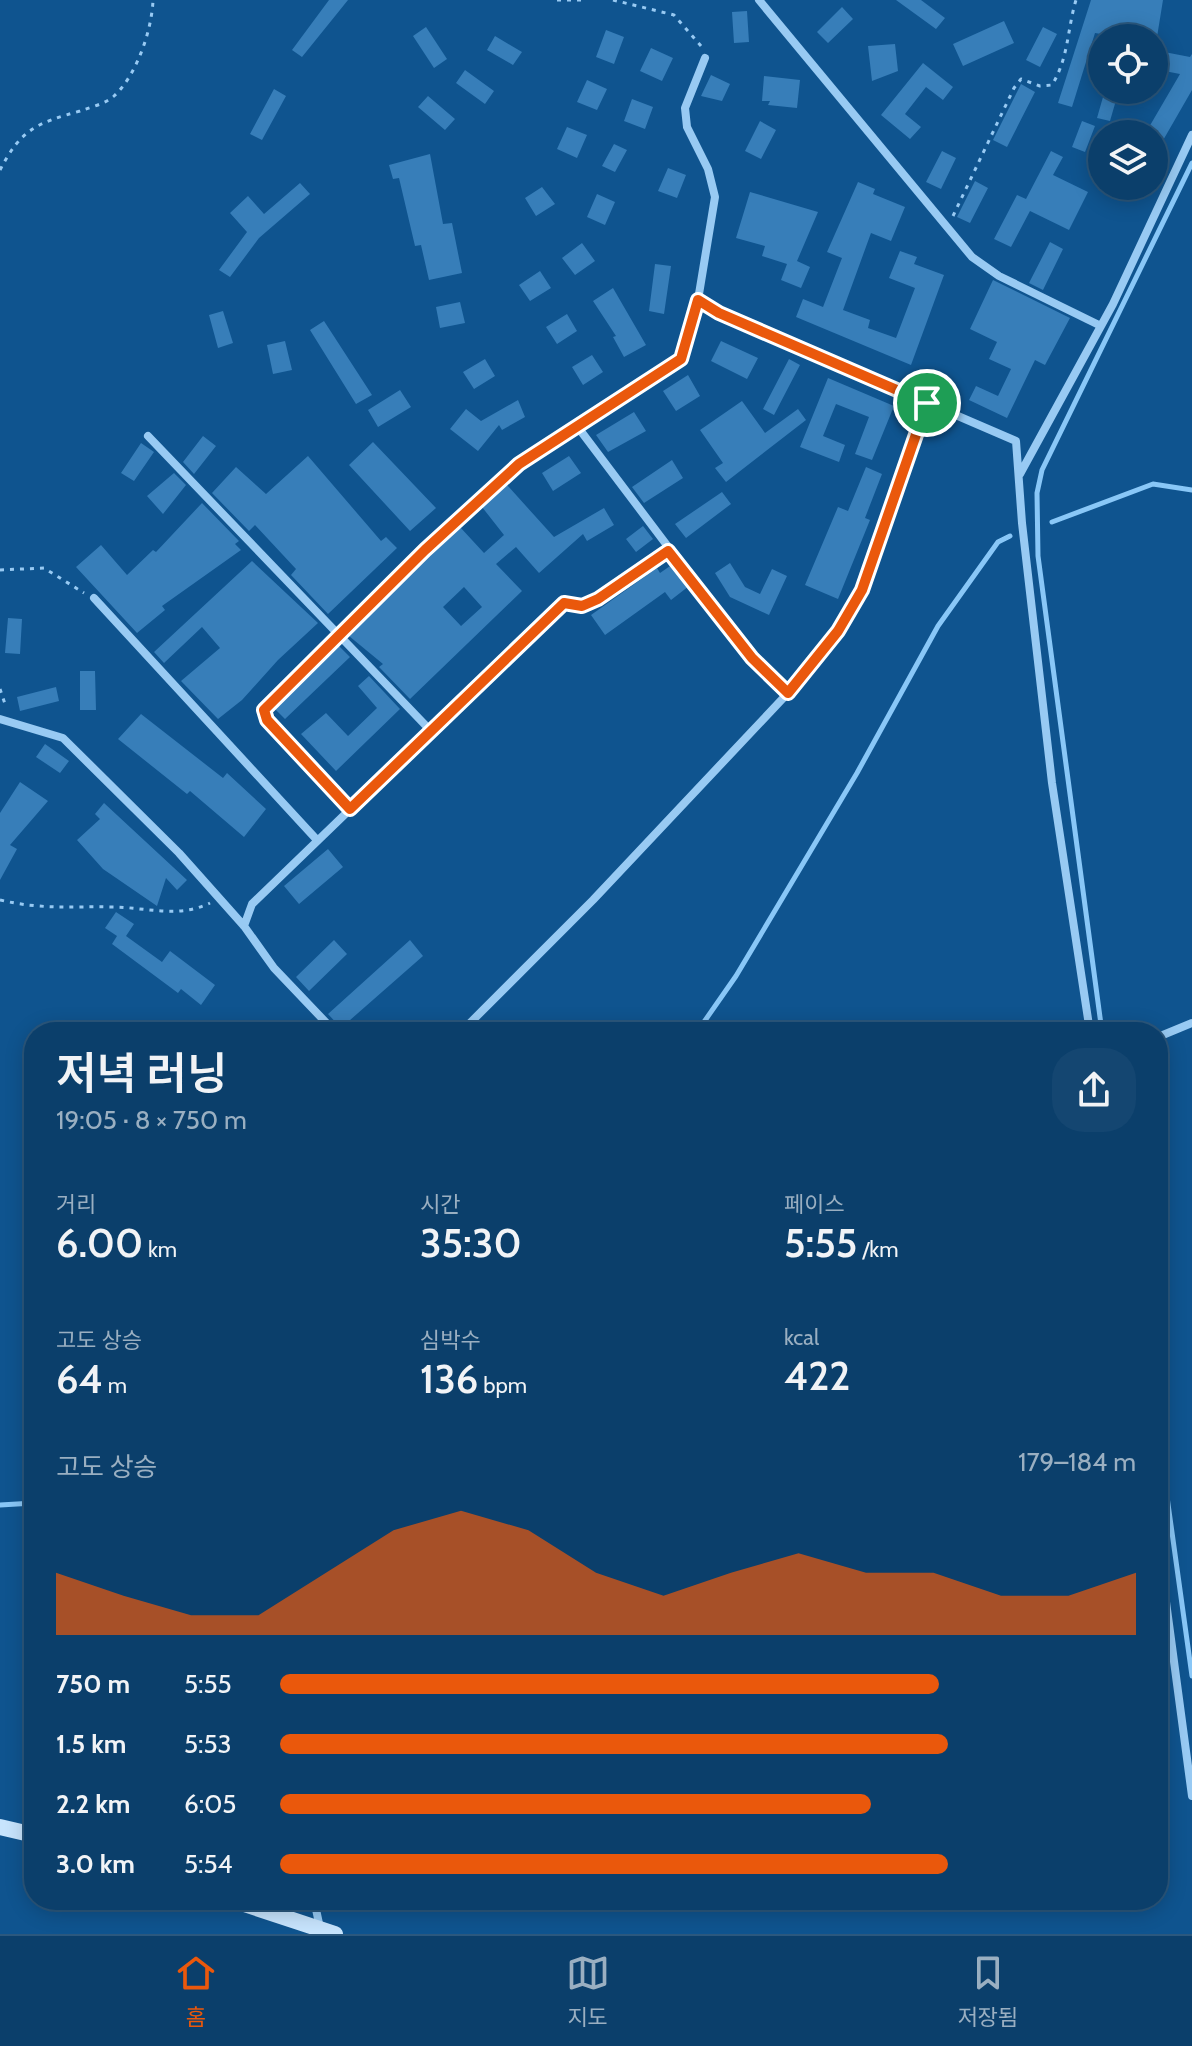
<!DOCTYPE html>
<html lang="ko">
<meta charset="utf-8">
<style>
:root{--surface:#0b3f6b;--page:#144671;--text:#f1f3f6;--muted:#9aafc1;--line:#2b587e;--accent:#ea580c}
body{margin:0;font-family:Cabin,"Noto Sans KR",sans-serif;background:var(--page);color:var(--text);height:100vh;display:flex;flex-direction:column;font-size:30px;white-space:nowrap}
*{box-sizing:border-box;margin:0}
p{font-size:26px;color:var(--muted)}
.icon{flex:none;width:44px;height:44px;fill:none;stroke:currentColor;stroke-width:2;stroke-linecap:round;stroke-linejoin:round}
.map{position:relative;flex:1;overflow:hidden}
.panel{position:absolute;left:24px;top:1022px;width:1144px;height:888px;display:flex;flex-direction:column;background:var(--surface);border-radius:32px;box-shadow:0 4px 20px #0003,0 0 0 2px var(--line)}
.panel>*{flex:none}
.controls{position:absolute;left:1088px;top:24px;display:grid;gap:16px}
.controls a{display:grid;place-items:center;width:80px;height:80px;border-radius:50%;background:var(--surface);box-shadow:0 4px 20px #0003,0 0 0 2px var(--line);font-size:40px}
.pin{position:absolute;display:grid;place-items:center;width:68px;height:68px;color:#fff;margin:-34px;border:4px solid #fff;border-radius:50%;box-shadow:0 2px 8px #0007}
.round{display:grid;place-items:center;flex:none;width:84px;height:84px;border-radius:32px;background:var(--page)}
.summary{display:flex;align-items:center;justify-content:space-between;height:136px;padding:0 32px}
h1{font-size:44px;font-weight:600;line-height:60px}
.figures{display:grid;grid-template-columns:repeat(3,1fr);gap:12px;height:136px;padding:8px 32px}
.figures div{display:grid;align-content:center}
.figures b{font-size:40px;font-weight:600}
.figures small{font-size:22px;font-weight:400}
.figures p{font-size:22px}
.chart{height:224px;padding:16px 32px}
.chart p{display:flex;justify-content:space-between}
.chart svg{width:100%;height:144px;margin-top:8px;fill:var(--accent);opacity:.7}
ul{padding:0 32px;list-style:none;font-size:26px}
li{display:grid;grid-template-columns:128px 96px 1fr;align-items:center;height:60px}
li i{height:20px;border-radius:10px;background:var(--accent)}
.dock{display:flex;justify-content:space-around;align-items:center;height:112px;border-top:2px solid var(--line);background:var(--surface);font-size:22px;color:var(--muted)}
.dock a{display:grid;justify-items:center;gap:4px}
.dock .on{color:var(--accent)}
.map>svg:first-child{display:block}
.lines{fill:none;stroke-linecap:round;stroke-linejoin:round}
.stream{stroke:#89c7f7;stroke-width:5}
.building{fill:#377eb9;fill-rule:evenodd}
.path{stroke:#98caf3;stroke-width:3;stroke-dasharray:4 6;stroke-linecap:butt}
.service{stroke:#98caf3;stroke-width:6}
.minor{stroke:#98caf3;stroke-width:8}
.secondary{stroke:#c7e4fd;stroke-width:16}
.route-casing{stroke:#fff;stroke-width:16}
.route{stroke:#ea580c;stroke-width:10}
</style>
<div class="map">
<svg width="1192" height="1934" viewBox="0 0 1192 1934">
<rect width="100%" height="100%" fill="#0f548f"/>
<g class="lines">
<path class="stream" d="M1052 522 1153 484 1192 490
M697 1032 736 976 857 773 938 626 998 542 1010 536
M1102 1032 1038 556 1037 493 1042 470 1192 163
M1158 1432 1192 1676
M0 1505 34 1503"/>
</g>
<path class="building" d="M329 0H348L302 57 292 50Z
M896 0H921L945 18 936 29Z
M1091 0H1163L1157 37 1129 33V38H1124L1095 33 1072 107 1058 103Z
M842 7 853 19 828 43 817 32Z
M747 11 749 42 734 43 732 12Z
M1004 21 1014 43 963 66 953 44Z
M426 27 447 59 434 68 413 36Z
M1043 27 1057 34 1040 67 1026 60Z
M606 30 624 37 614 64 596 57Z
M495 36 522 52 513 65 487 50Z
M895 44 898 71 872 81 868 46Z
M651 48 673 58 662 81 640 71Z
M1154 50 1190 57 1192 54V90L1154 156V134H1145L1180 74 1154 69Z
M923 63 953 87 943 100 926 87 905 114 921 127 910 139 881 115Z
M465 70 494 91 485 104 456 83Z
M711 75 730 84 722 101 701 96Z
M764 76 800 80 797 108 768 105 770 101H762Z
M587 80 607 89 597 110 577 102Z
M1021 84 1035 92 1007 147 993 140Z
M274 89 286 96 262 140 250 134Z
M1105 90H1119L1110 121 1097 118Z
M428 96 455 119 445 130 418 107Z
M632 99 653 107 645 129 624 121Z
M760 121 776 130 761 159 745 151Z
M1082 121 1095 126 1085 152 1072 147Z
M567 127 587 135 577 158 557 149Z
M614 144 627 150 615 172 602 166Z
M942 151 956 158 941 189 926 182Z
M1051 151 1063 157 1053 175 1088 192 1069 230 1030 211 1011 247 994 239 1017 195 1026 199Z
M430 154 443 224 452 223 462 273 429 280 421 245 415 246 399 178 393 179 389 165Z
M668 168 686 175 677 198 658 191Z
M975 181 988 188 970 223 957 217Z
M858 182 875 189 873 194 905 207 891 241 871 233 843 310 870 320 868 328 896 338 915 288 889 278 900 251 917 257 914 264 944 275 911 365 796 317 803 299 823 307 842 258 827 252Z
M300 183 310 194 259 238 230 277 219 270 247 232 230 213 248 196 264 214Z
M542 187 555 204 536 216 525 198Z
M750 192 818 212 797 261 810 267 801 288 781 280 787 264 762 256 765 246 736 238Z
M597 194 615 202 605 225 587 217Z
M1050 242 1063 249 1043 290 1029 283Z
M582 243 595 261 575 275 562 258Z
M655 264 671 266 664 314 649 311Z
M540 271 551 288 530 301 519 285Z
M993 280 1070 318 1045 365 1035 360 1007 418 969 400 976 386 998 396 1011 369 989 359 997 342 970 329Z
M613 288 646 345 624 357 613 337 616 336 593 301Z
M460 302 465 323 440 328 436 307Z
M223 311 233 343 218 348 209 315Z
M567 314 577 331 557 344 546 327Z
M324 321 372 395 356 404 310 330Z
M285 341 292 370 273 374 267 345Z
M721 341 758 358 747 379 711 361Z
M592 355 603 372 583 385 572 367Z
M485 359 495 376 474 389 463 372Z
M789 359 800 365 774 415 763 409Z
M688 375 700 396 676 411 663 391Z
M828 378 894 406 872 460 855 454 869 417 836 404 823 436 845 445 839 462 800 447Z
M400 390 411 407 378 427 368 410Z
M518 400 525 417 502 430 499 425 478 451 450 429 466 409 481 421Z
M742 401 765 433 798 409 806 420 726 482 715 468 723 463 700 430Z
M634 412 646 431 608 452 596 435Z
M203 436 216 446 194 474 183 462Z
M373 442 436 508 410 531 349 465Z
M141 443 154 452 134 481 121 473Z
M308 456 381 541 386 537 397 548 328 614 291 575 296 569 255 525 249 531 212 493 236 467 266 494Z
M569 456 581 473 553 491 542 473Z
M672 460 683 478 644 503 632 487Z
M866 467 882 474 865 518 870 520 838 599 805 585 838 507 848 511Z
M174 473 186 485 163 514 147 496Z
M507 485 554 537 604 508 614 525 587 541 583 534 539 573 516 547 496 564 522 591 410 699 379 667 383 664 349 636 460 527 484 553 504 535 482 507ZM464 587 482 607 461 626 443 607Z
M722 492 731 504 686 538 675 524Z
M202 503 239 541 235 544 241 550 162 606 165 610 137 633 76 567 101 545 127 575 153 550 156 552Z
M643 526 653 539 636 552 626 539Z
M252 561 318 623 278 660 242 700 218 719 181 681 220 648 202 627 164 663 154 652Z
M730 563 745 587 760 594 772 569 787 576 769 615 730 597 715 573Z
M673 564 689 586 671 600 665 592 605 635 591 615 657 568 660 573Z
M8 618 22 619 20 654 5 653Z
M339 646 350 657 285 719 275 709Z
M80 671H95L96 710H80Z
M369 676 400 709 336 771 301 734 326 713 348 736 377 708 358 686Z
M56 687 59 701 20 711 17 697Z
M141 714 223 778 227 773 266 809 244 837 190 791 187 794 118 739Z
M45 744 69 761 60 773 36 757Z
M20 782 48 801 10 845 17 849 0 880V813Z
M104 803 187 880 177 890 166 878 157 906 103 869 77 840 100 819 95 814Z
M328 849 343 867 299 904 284 886Z
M116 912 134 924 126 936 162 962 170 951 215 985 201 1005 181 989 178 993 112 944 117 936 105 928Z
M334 940 347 954 309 991 296 977Z
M410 940 423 956 341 1028 328 1014Z"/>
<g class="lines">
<path class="path" d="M557 0H582
M613 0 674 15 701 46
M0 170C21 129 37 123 80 111 91 107 105 104 114 96 137 75 152 29 153 0
M953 216 1014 88 1021 79 1040 86 1052 85C1069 57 1067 30 1076 0
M0 570 44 568 84 593
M0 689 6 707
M0 900C43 910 70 906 112 907 146 907 177 919 210 903"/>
<path class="service" d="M33 1399 34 1401"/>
<path class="minor" d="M759 0 972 257 999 276 1101 326
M698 300 719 313 1016 441 1022 523 1052 783 1090 1032
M577 426 752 658 788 693
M148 436 430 730
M1020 474 1113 304 1192 135
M94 598 317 840
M0 719 63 738 179 853 244 926 274 968 335 1032
M350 809 267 720 264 710 425 550 519 464 681 359 698 300 715 197 708 169 687 127 685 108 705 58
M244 926 252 904 564 603 582 606 598 599 668 551
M461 1032 593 900 788 693 838 631 862 590 927 403
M1158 1037 1192 1023
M1158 1542 1192 1796
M314 1900 320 1928"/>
<path class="secondary" d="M0 1827 34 1835
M232 1900 335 1934"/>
</g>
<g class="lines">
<defs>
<path id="route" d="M698 300 719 313 927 403 862 590 838 631 788 693 752 658 668 551 598 599 582 606 564 603 350 809 267 720 264 710 425 550 519 464 681 359Z"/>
</defs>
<use href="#route" class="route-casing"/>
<use href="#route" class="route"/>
</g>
</svg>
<div class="controls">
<a><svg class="icon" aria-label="locate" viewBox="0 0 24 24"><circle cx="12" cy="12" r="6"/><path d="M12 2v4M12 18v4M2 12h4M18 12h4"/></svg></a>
<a><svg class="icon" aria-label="layers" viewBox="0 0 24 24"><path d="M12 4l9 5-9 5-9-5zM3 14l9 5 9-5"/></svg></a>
</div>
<div class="pin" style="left:927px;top:403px;background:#1e9e55"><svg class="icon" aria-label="arrive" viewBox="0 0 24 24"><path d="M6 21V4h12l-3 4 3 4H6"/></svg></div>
<section class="panel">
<div class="summary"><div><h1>저녁 러닝</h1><p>19:05 · 8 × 750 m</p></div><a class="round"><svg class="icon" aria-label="share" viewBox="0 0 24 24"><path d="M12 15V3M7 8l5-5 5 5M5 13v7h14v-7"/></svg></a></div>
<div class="figures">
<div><p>거리</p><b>6.00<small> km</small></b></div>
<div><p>시간</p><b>35:30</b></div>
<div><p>페이스</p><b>5:55<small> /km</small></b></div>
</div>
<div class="figures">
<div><p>고도 상승</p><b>64<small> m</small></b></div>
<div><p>심박수</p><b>136<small> bpm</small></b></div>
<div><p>kcal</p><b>422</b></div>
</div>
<div class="chart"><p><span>고도 상승</span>179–184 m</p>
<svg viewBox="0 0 160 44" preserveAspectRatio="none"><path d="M0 44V25L10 32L20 38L30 38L40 25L50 12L60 6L70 12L80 25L90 32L100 25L110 19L120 25L130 25L140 32L150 32L160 25V44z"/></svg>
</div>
<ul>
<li><b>750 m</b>5:55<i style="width:77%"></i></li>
<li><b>1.5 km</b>5:53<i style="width:78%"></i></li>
<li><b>2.2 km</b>6:05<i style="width:69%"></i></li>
<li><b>3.0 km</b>5:54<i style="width:78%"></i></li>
</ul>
</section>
</div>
<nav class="dock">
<a class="on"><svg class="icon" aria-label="home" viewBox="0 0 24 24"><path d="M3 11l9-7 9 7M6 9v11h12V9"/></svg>홈</a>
<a><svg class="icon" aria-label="map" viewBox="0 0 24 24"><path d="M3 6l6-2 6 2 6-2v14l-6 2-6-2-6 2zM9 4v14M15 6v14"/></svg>지도</a>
<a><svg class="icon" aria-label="saved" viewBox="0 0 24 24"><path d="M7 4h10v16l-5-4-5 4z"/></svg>저장됨</a>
</nav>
